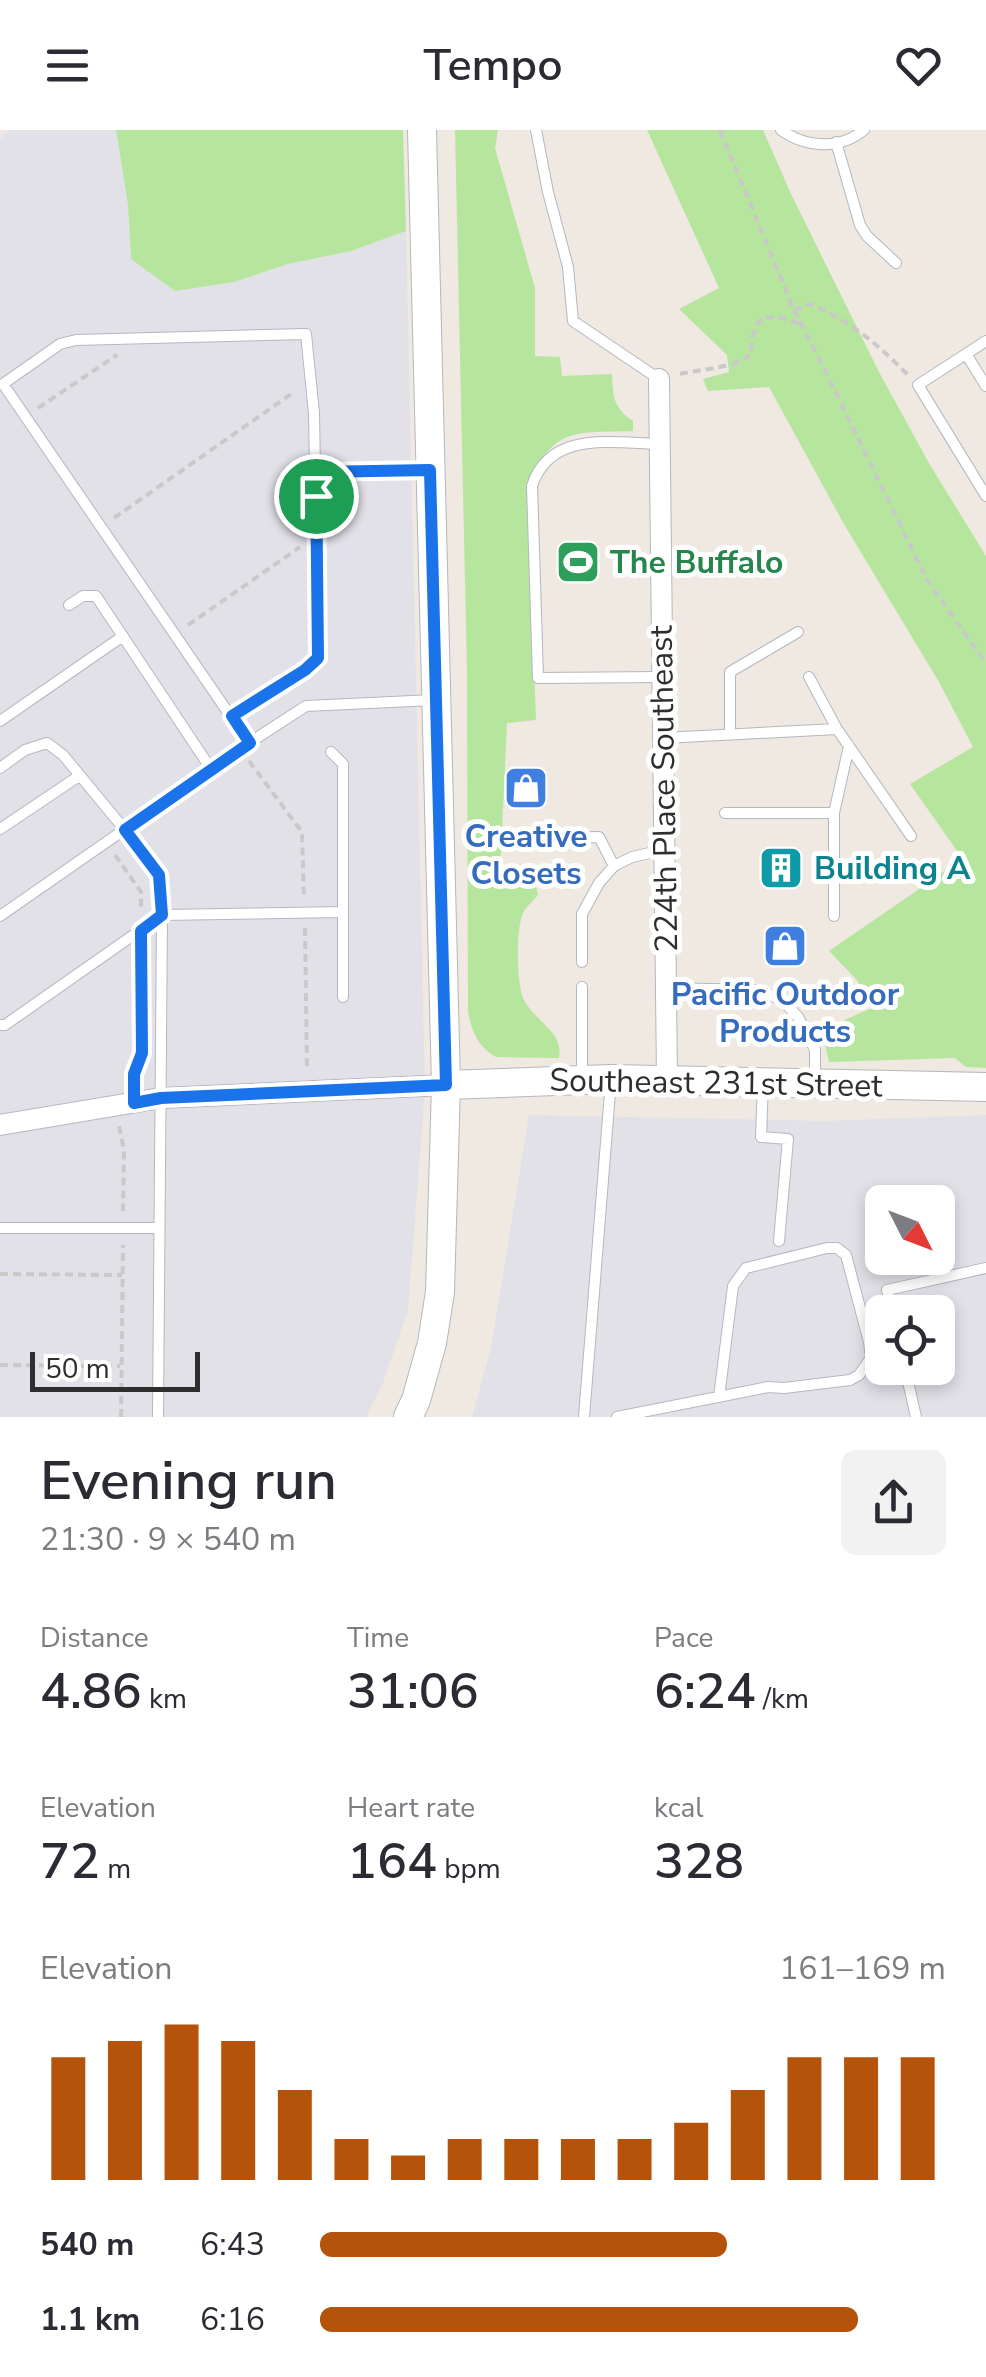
<!DOCTYPE html>
<meta charset="utf-8">
<style>
:root{--surface:#fff;--page:#f2f2f3;--text:#2b2b33;--muted:#7c7c81;--accent:#b45309}
body{margin:0;font-family:"Nunito Sans",sans-serif;background:var(--page);color:var(--text);height:100vh;display:flex;flex-direction:column;font-size:38px;white-space:nowrap}
*{box-sizing:border-box;margin:0}
p{font-size:32px;color:var(--muted)}
.icon{flex:none;width:55px;height:55px;fill:none;stroke:currentColor;stroke-width:2;stroke-linecap:round;stroke-linejoin:round}
.map{position:relative;height:1287px;overflow:hidden}
.side{display:flex;flex-direction:column;background:var(--surface);flex:1}
.side>*{flex:none}
.needle{width:65px;rotate:132deg}
.fabs{position:absolute;left:865px;top:1055px;display:grid;gap:20px}
.fabs a{display:grid;place-items:center;width:90px;height:90px;border-radius:15px;background:var(--surface);box-shadow:0 5px 15px #0003;font-size:50px}
.scale{position:absolute;left:30px;bottom:25px;width:170px;box-sizing:border-box;padding-left:10px;border:5px solid #2e2e2e;border-top:0;font-size:28px;line-height:35px;white-space:nowrap;color:#2e2e2e;-webkit-text-stroke:8px #fff;paint-order:stroke}
.pin{position:absolute;display:grid;place-items:center;width:85px;height:85px;color:#fff;margin:-42px;border:5px solid #fff;border-radius:50%;box-shadow:0 2px 10px #0007}
.round{display:grid;place-items:center;flex:none;width:105px;height:105px;border-radius:15px;background:var(--page)}
.headline{display:flex;align-items:center;justify-content:space-between;height:170px;padding:0 40px}
h1{font-size:55px;font-weight:600;line-height:75px}
.figures{display:grid;grid-template-columns:repeat(3,1fr);gap:15px;height:170px;padding:10px 40px}
.figures div{display:grid;align-content:center}
.figures b{font-size:50px;font-weight:600}
.figures small{font-size:28px;font-weight:400}
.figures p{font-size:28px}
.chart{height:280px;padding:20px 40px}
.chart p{display:flex;justify-content:space-between}
.chart svg{width:100%;height:180px;margin-top:10px;stroke:var(--accent);stroke-width:6}
ul{padding:0 40px;list-style:none;font-size:32px}
li{display:grid;grid-template-columns:160px 120px 1fr;align-items:center;height:75px}
li i{height:25px;border-radius:12px;background:var(--accent)}
header{display:flex;justify-content:space-between;align-items:center;height:130px;padding:0 40px;background:var(--surface);font-size:45px;font-weight:600}
.map>svg:first-child{display:block}
.industrial{fill:#e3e1e8;fill-rule:evenodd}
.green{fill:#b6e59e}
.lines{fill:none;stroke-linecap:round;stroke-linejoin:round}
.lane-casing{stroke:#b4b7c1;stroke-width:12}
.street-casing{stroke:#b4b7c1;stroke-width:22}
.secondary-casing{stroke:#b4b7c1;stroke-width:30}
.path{stroke:#c9c9c9;stroke-width:4;stroke-dasharray:8 5;stroke-linecap:butt}
.lane{stroke:#fff;stroke-width:10}
.street{stroke:#fff;stroke-width:20}
.secondary{stroke:#fff;stroke-width:28}
.route-casing{stroke:#fff;stroke-width:20}
.route{stroke:#1a73e8;stroke-width:12}
.labels{text-anchor:middle;dominant-baseline:central;stroke-width:10;stroke-linejoin:round;paint-order:stroke}
.leisure-label{font-size:32px;font-weight:bold;fill:#27864d;stroke:#fff;text-anchor:start}
.street-label{font-size:32px;fill:#2e2e2e;stroke:#fff}
.shop-label{font-size:32px;font-weight:bold;fill:#366cbe;stroke:#fff}
.culture-label{font-size:32px;font-weight:bold;fill:#0d838f;stroke:#fff;text-anchor:start}
</style>
<header><svg class="icon" aria-label="menu" viewBox="0 0 24 24"><path d="M4 6h16M4 12h16M4 18h16"/></svg>Tempo<svg class="icon" aria-label="heart" viewBox="0 0 24 24"><path d="M12 20l-8-8c-3-5 5-10 8-4 3-6 11-1 8 4z"/></svg></header>
<div class="map">
<svg width="986" height="1287" viewBox="0 0 986 1287">
<rect width="100%" height="100%" fill="#efe9e1"/>
<path class="industrial" d="M9 0H116L128 75 131 129 234 152 288 134 351 121 406 101 425 959 408 1180 383 1253 366 1287H0V9Z
M529 985 826 991 986 985V1287H472L491 1218ZM882 1072H938V1128H882ZM882 1182H938V1238H882Z"/>
<path class="green" d="M116 0H403L406 101 351 121 288 134 234 152 175 161 131 129 128 75Z
M455 0H498L495 18 535 158V226L560 227 562 246 612 244C613 267 613 277 633 291V301C574 303 556 296 527 354L536 590 507 593 500 745 534 746 538 765C534 770 526 777 523 783 516 798 516 855 524 870 536 893 564 901 559 928L496 927C478 917 472 902 468 882L467 542Z
M647 0H763L791 64 879 242 930 335 986 426V938L966 937 955 928 829 932 822 900 874 877 856 849 829 821 941 744 960 725 910 654 973 617 939 552 845 396 769 257 708 261 703 249 729 242 727 225 679 179 719 158Z"/>
<g class="lines">
<defs>
<path id="lane" d="M536 0 548 62 568 137 573 191 659 249
M781 0C806 18 840 20 864 0
M836 12 860 95 867 106 896 133
M986 211 918 255 986 366
M966 224 986 256
M659 314C612 313 550 300 532 356L538 548 662 547
M69 475 83 466H96L211 639
M809 547 837 599
M232 586 305 540 318 528 315 342 429 340
M0 591 123 506
M730 604V542L798 502
M663 608 837 599 911 706
M249 613 3 254 60 214 76 210 306 204 314 283 315 342
M0 638 25 620 47 613 63 625 125 700 159 745 162 785 158 1287
M725 683H834V786
M834 683 849 616
M0 699 79 646
M518 709 599 707 614 736
M0 786 249 613 306 576 434 570
M582 832V784L599 753 614 736 632 727 663 720
M582 857V946
M666 858 753 860 771 865 784 872 798 887 807 903 815 920V952
M343 867V782
M0 895H5L162 785 343 782V634L331 622
M763 952 761 1007 788 1009 779 1111
M0 1098H159
M892 1182 887 1160 986 1138
M905 1238 916 1287
M584 1287 611 950
M617 1287 768 1257 784 1258 850 1250 859 1245 871 1228 869 1212 846 1125 837 1118H827L746 1138 733 1156 719 1267"/>
<path id="street" d="M659 249 667 949
M0 995 161 968 446 955"/>
<path id="secondary" d="M446 955 611 949 986 957
M408 1287 416 1270 432 1213 440 1162 446 955 422 0"/>
</defs>
<use href="#lane" class="lane-casing"/>
<use href="#street" class="street-casing"/>
<use href="#secondary" class="secondary-casing"/>
<path class="path" d="M720 0 794 180 823 236 927 450 986 533
M794 180 810 174C853 193 875 212 908 245
M680 244C701 239 735 238 750 225L753 204 761 188 778 187 801 194
M38 278 117 225
M114 388 294 262
M188 495 300 417
M249 631 302 702 304 769
M115 725 141 762V782
M305 798 307 939
M133 950 136 935 142 923 141 821
M119 996 124 1020 123 1081
M0 1144 122 1145
M0 1235 120 1236
M121 1287 123 1115"/>
<use href="#lane" class="lane"/>
<use href="#street" class="street"/>
<use href="#secondary" class="secondary"/>
</g>
<g class="lines">
<defs>
<path id="route" d="M430 340 446 955 161 968 134 973V944L142 923 141 801 162 785 159 745 125 700 250 613 232 586 305 540 318 528 316 342Z"/>
</defs>
<use href="#route" class="route-casing"/>
<use href="#route" class="route"/>
</g>
<defs>
<symbol id="stadium-square" viewBox="-11 -11 22 22"><rect x="-9" y="-9" width="18" height="18" rx="4" fill="#2e9e5b" stroke="#fff"/><path d="M0-5a6.5 5 0 1 0 0 10a6.5 5 0 1 0 0-10ZM-3.5-1.8h7v3.6h-7Z" fill="#fff"/></symbol>
<symbol id="shop-square" viewBox="-11 -11 22 22"><rect x="-9" y="-9" width="18" height="18" rx="4" fill="#3f7fe0" stroke="#fff"/><path d="M-5-2.5h2.3a2.7 3.5 0 0 1 5.4 0H5L5.5 6h-11ZM-1.5-2.5h3a1.5 2.3 0 0 0-3 0Z" fill="#fff"/></symbol>
<symbol id="building-square" viewBox="-11 -11 22 22"><rect x="-9" y="-9" width="18" height="18" rx="4" fill="#0f9aa8" stroke="#fff"/><path d="M-4-6H4V6H1V3H-1V6H-4ZM-2.5-4.3h1.7v1.8h-1.7ZM.8-4.3h1.7v1.8H.8ZM-2.5-1h1.7V.8h-1.7ZM.8-1h1.7V.8H.8Z" fill="#fff"/></symbol>
</defs>
<g fill-rule="evenodd">
<use href="#stadium-square" x="553" y="407" width="50" height="50"/>
<use href="#shop-square" x="501" y="633" width="50" height="50"/>
<use href="#building-square" x="756" y="713" width="50" height="50"/>
<use href="#shop-square" x="760" y="791" width="50" height="50"/>
</g>
<g class="labels">
<g class="leisure-label">
<text x="610" y="432">The Buffalo</text>
</g>
<g class="street-label">
<text transform="translate(664 659) rotate(-91)">224th Place Southeast</text>
<text transform="translate(716 953) rotate(1)">Southeast 231st Street</text>
</g>
<g class="shop-label">
<text x="526" y="706">Creative<tspan x="526" dy="37">Closets</tspan></text>
<text x="785" y="864">Pacific Outdoor<tspan x="785" dy="37">Products</tspan></text>
</g>
<g class="culture-label">
<text x="814" y="738">Building A</text>
</g>
</g>
</svg>
<div class="fabs">
<a><svg class="needle" viewBox="-14 -14 28 28"><path d="M0-13l5 13h-10z" fill="#e53935"/><path d="M0 13l5-13h-10z" fill="#7c7c81"/></svg></a>
<a><svg class="icon" aria-label="locate" viewBox="0 0 24 24"><circle cx="12" cy="12" r="6"/><path d="M12 2v4M12 18v4M2 12h4M18 12h4"/></svg></a>
</div>
<div class="scale">50 m</div>
<div class="pin" style="left:316px;top:366px;background:#1e9e55"><svg class="icon" aria-label="arrive" viewBox="0 0 24 24"><path d="M6 21V4h12l-3 4 3 4H6"/></svg></div>
</div>
<section class="side">
<div class="headline"><div><h1>Evening run</h1><p>21:30 · 9 × 540 m</p></div><a class="round"><svg class="icon" aria-label="share" viewBox="0 0 24 24"><path d="M12 15V3M7 8l5-5 5 5M5 13v7h14v-7"/></svg></a></div>
<div class="figures">
<div><p>Distance</p><b>4.86<small> km</small></b></div>
<div><p>Time</p><b>31:06</b></div>
<div><p>Pace</p><b>6:24<small> /km</small></b></div>
</div>
<div class="figures">
<div><p>Elevation</p><b>72<small> m</small></b></div>
<div><p>Heart rate</p><b>164<small> bpm</small></b></div>
<div><p>kcal</p><b>328</b></div>
</div>
<div class="chart"><p><span>Elevation</span>161–169 m</p>
<svg viewBox="0 0 160 44" preserveAspectRatio="none"><path d="M5 44V14M15 44V10M25 44V6M35 44V10M45 44V22M55 44V34M65 44V38M75 44V34M85 44V34M95 44V34M105 44V34M115 44V30M125 44V22M135 44V14M145 44V14M155 44V14"/></svg>
</div>
<ul>
<li><b>540 m</b>6:43<i style="width:65%"></i></li>
<li><b>1.1 km</b>6:16<i style="width:86%"></i></li>
</ul>
</section>
